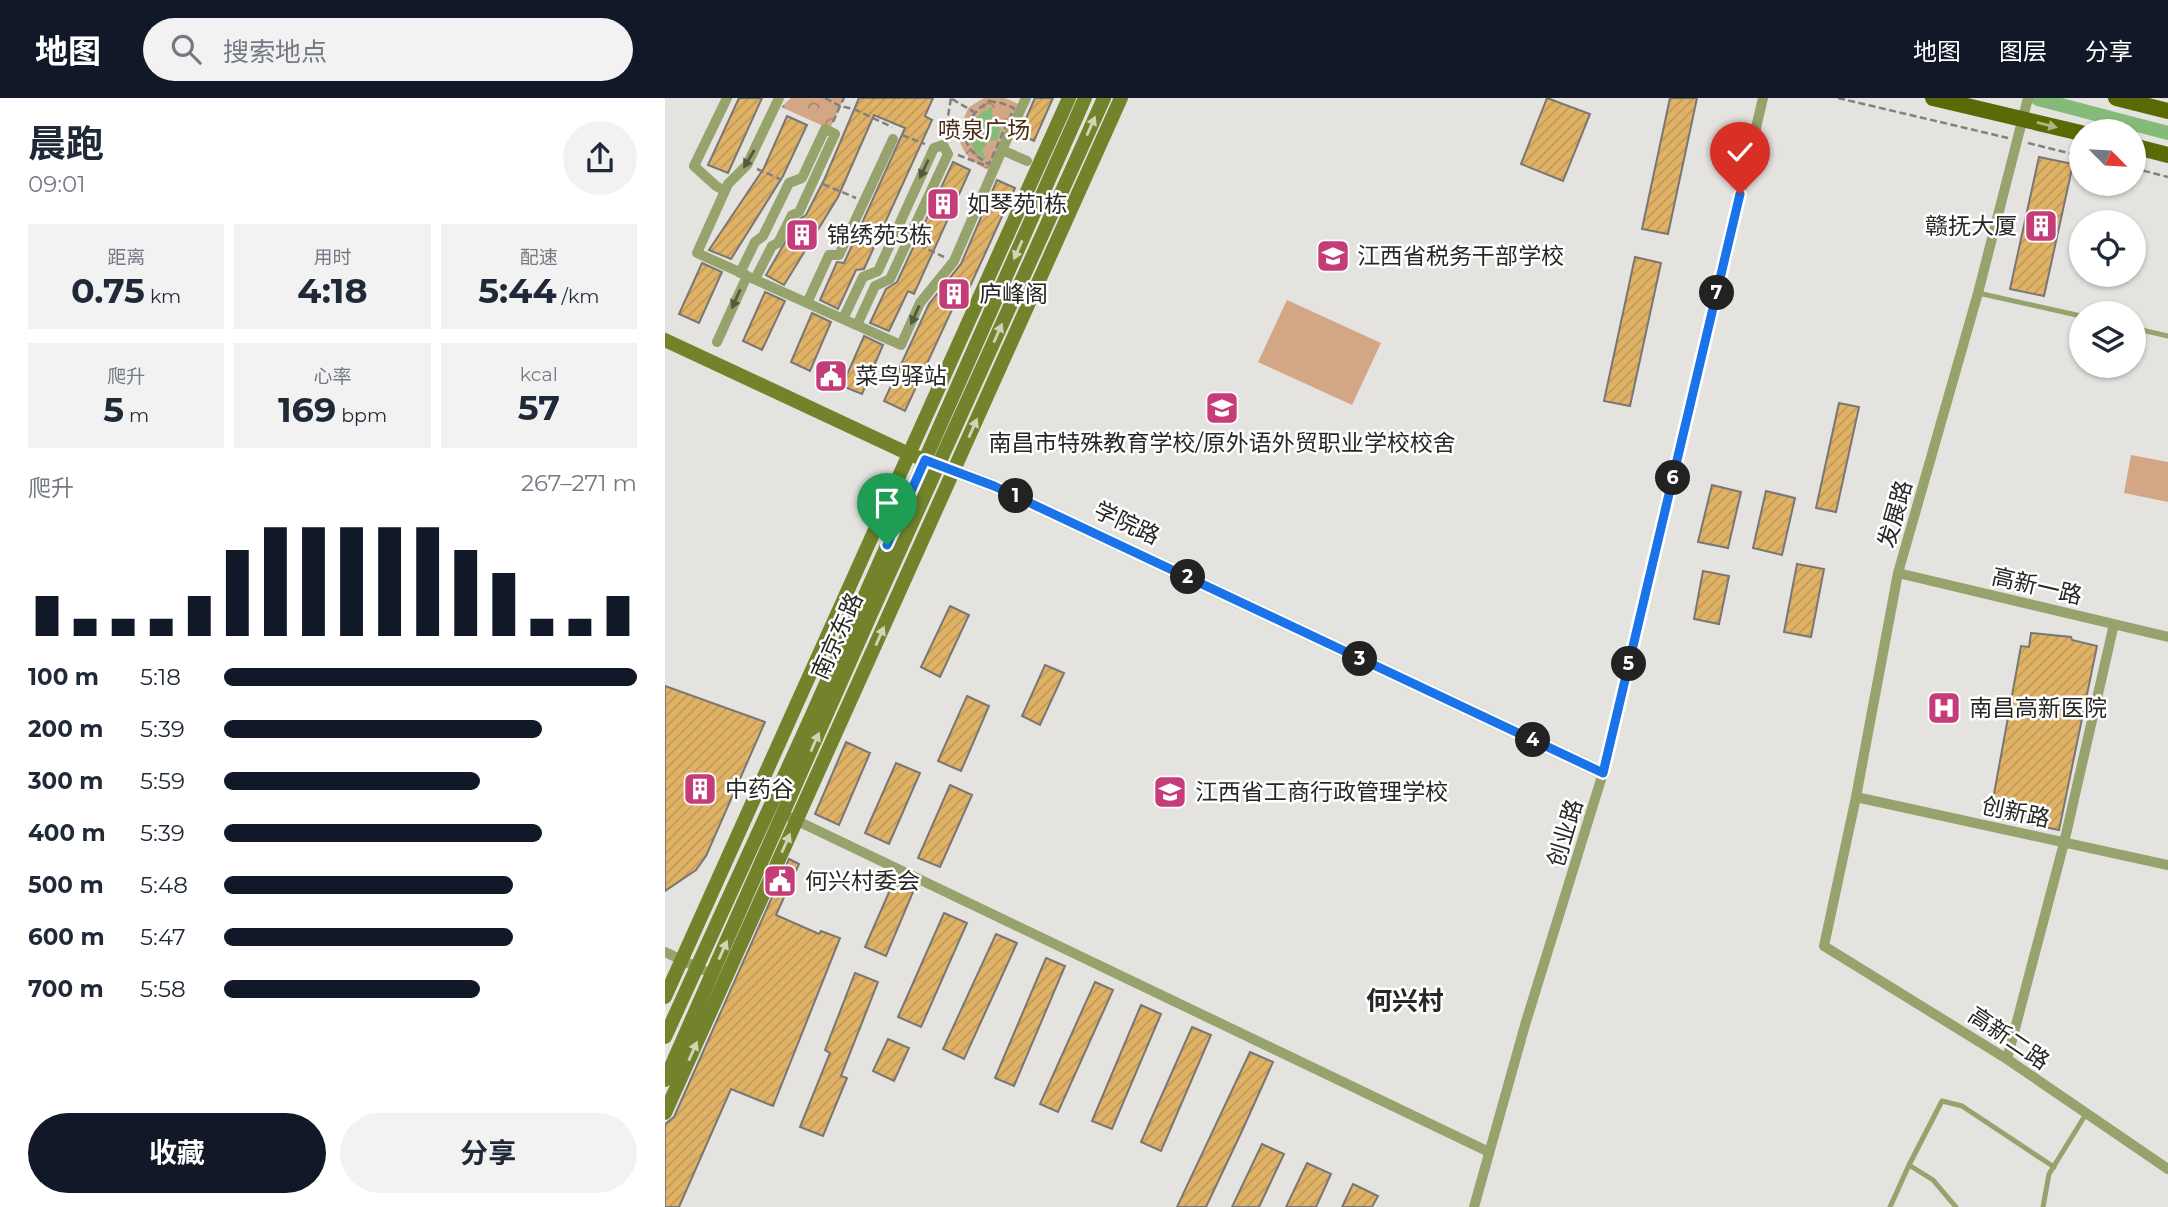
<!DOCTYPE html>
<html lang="zh">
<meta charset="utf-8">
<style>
:root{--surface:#fff;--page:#f2f2f3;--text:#1f2937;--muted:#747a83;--accent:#111827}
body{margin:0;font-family:Montserrat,"Noto Sans SC",sans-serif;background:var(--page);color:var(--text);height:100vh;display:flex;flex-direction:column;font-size:26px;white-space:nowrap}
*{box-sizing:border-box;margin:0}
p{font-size:23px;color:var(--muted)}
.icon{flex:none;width:38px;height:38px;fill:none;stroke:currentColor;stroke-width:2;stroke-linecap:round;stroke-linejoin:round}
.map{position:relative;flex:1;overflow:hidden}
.details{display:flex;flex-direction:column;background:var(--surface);width:665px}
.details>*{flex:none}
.needle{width:46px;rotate:114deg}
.tools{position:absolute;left:1404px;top:21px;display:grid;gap:14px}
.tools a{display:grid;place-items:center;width:77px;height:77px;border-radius:50%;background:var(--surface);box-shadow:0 2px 5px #0004;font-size:35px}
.pin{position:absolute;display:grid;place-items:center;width:60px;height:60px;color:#fff;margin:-72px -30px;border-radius:50% 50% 50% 0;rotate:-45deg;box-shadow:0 0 7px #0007}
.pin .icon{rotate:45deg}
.km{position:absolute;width:35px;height:35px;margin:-18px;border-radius:50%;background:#222;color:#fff;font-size:19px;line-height:35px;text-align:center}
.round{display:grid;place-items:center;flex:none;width:74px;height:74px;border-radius:37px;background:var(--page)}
.summary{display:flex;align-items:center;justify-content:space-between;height:119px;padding:0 28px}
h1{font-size:38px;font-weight:700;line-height:52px}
.metrics{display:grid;grid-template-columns:repeat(3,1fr);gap:10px;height:119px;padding:7px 28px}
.metrics div{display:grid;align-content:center;border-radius:0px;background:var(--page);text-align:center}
.metrics b{font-size:35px;font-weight:700}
.metrics small{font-size:19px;font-weight:400}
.metrics p{font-size:19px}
.chart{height:196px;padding:14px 28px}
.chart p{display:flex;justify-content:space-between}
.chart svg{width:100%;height:126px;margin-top:7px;stroke:var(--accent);stroke-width:6}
.action{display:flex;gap:14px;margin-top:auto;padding:14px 28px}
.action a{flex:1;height:80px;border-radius:42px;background:var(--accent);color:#fff;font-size:28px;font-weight:700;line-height:80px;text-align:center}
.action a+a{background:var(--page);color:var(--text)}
ul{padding:0 28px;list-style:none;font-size:23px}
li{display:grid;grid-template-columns:112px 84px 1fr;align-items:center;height:52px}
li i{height:18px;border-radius:9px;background:var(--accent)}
header{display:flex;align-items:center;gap:42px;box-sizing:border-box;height:98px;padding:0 35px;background:var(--accent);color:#fff}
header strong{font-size:33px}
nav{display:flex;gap:38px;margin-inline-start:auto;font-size:24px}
.search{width:490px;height:63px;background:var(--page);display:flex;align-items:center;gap:18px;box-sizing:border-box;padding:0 24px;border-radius:38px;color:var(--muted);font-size:26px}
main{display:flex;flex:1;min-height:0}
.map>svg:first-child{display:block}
.park{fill:url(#park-crowns)}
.pitch{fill:#d3a786}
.water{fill:#85ba78}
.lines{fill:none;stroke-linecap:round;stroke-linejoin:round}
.canal{stroke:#85ba78;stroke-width:14}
.building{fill:url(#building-hatch);stroke:#797673;stroke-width:2}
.path{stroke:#82817e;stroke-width:2.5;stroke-dasharray:7 3.5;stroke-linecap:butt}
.lane{stroke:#96a36d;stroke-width:5}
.street{stroke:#96a36d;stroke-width:10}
.secondary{stroke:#72832b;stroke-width:14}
.primary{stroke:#5a6a06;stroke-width:16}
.oneway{fill:#acb482}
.oneway2{fill:#ced4b5}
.oneway3{fill:#545942}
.route-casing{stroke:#fff;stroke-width:14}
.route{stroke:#1a73e8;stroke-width:9}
.labels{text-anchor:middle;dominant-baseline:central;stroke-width:5;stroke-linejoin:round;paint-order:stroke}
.park-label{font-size:23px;fill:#492c15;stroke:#fff}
.poi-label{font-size:23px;fill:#282726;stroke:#fff;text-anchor:start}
.street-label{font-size:23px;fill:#282726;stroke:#fff}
.quarter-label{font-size:26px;font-weight:bold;fill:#282726;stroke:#fff}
</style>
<header>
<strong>地图</strong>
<div class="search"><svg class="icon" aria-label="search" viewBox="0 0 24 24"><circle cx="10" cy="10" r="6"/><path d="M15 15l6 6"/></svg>搜索地点</div>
<nav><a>地图</a><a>图层</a><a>分享</a></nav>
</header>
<main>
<section class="details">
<div class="summary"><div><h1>晨跑</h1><p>09:01</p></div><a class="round"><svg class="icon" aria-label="share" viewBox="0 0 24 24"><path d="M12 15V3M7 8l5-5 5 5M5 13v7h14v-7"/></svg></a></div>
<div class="metrics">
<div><p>距离</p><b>0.75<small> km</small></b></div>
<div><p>用时</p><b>4:18</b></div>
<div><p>配速</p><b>5:44<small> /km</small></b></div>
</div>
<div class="metrics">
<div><p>爬升</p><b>5<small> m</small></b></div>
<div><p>心率</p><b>169<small> bpm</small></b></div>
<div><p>kcal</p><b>57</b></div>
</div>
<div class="chart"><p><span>爬升</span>267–271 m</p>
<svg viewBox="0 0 160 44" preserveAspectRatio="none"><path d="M5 44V30M15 44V38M25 44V38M35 44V38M45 44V30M55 44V14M65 44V6M75 44V6M85 44V6M95 44V6M105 44V6M115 44V14M125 44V22M135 44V38M145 44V38M155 44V30"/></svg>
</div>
<ul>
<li><b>100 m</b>5:18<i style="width:100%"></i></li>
<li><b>200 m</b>5:39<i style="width:77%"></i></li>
<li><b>300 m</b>5:59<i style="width:62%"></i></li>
<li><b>400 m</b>5:39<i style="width:77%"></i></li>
<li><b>500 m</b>5:48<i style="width:70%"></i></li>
<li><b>600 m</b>5:47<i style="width:70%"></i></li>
<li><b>700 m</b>5:58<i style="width:62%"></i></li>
</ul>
<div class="action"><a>收藏</a><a>分享</a></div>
</section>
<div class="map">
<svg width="1503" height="1109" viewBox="0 0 1503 1109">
<defs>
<pattern id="park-crowns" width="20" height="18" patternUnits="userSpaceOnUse" patternTransform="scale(1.75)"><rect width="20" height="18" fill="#d3a786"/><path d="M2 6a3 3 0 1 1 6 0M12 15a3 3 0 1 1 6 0" fill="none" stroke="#ab886d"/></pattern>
<pattern id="building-hatch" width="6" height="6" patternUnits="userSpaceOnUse" patternTransform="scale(1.75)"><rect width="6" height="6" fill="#e0b266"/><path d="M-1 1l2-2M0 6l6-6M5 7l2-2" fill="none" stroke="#c09958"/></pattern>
</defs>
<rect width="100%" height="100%" fill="#e4e3df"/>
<path class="park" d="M126 0H179L165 31 116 9Z
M319 0H340L356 7 327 73C306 66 297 55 292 34L304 9Z"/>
<path class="pitch" d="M622 202 716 245 687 307 593 264Z
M1466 357 1503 364V404L1459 395Z"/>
<path class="water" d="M327 9V18H333L332 28 336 30 332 43 326 42 317 51 321 62C297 47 301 19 327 9Z"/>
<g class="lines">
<path class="canal" d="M1373 1 1503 35"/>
</g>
<path class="building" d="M74 0H97L63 75 43 67Z
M194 0H268L260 18 267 22 199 171 191 172 173 211 155 202 172 164 179 165 240 30 209 17 173 99 119 187 101 177 133 122 141 117 160 80Z
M370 0H388L369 43 354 36Z
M882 0 925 16 898 83 856 66Z
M1005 0H1032L1003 136 977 131Z
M122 18 142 27 118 78 66 161 44 152 99 70Z
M1374 59 1408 66 1379 198 1345 191Z
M288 64 305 72 249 196 243 193 224 233 205 225 221 191 232 184Z
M332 82 350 90 297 206 291 203 240 313 219 303 264 206 272 196 276 198 283 182 296 166Z
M970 159 996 165 965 308 939 303Z
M37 165 57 174 34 225 14 216Z
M100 194 120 203 97 252 78 243Z
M147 215 166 224 145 273 126 264Z
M199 238 218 247 197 296 177 288Z
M1174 305 1194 309 1171 414 1151 410Z
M1047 387 1076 394 1063 450 1033 444Z
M1101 393 1130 400 1117 457 1088 450Z
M1132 466 1159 471 1146 539 1119 534Z
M1038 473 1064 478 1054 526 1029 521Z
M285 508 304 517 275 579 256 569Z
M1366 535 1406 539 1407 542 1432 548 1394 732 1325 718 1356 548 1364 549Z
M380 567 399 575 375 627 357 618Z
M0 588 100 624 41 758 31 772 0 793Z
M302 598 324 608 296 673 273 663Z
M181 644 205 655 174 727 150 716Z
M231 665 255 675 224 746 200 735Z
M285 687 307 697 275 769 253 760Z
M124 761 134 766 111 817 154 836 156 833 175 840 108 1008 66 991 14 1109H0V1026L9 1019Z
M228 785 248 794 221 858 200 849Z
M279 815 302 825 256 929 233 919Z
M331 836 352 845 299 961 278 951Z
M381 860 400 868 349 988 330 980Z
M190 875 213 884 176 978 182 980 158 1038 135 1029 165 955 160 952Z
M430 884 448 892 393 1014 375 1006Z
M476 907 496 916 447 1031 427 1023Z
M527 929 546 937 496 1053 476 1044Z
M223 941 244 950 229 983 208 973Z
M585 954 608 964 577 1033 541 1109H512Z
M597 1046 619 1056 594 1109H567Z
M642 1065 666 1076 651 1109H621Z
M688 1086 713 1098 707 1109H677Z"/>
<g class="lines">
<path class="path" d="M160 0 175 8 179 0
M1173 0 1343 40
M287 1 309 14
M324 3 336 5 349 10 324 66C290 48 295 23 324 3Z
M168 24 175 8 189 11 227 29
M280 25 299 33
M237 37 260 46
M275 37 283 18 286 0
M1363 45 1416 58
M293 57 319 67
M1468 70 1503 79
M92 71 115 81
M158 86 191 100
M202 124 219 131
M254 147 279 159"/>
<path class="lane" d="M1313 195 1416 218
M1468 230 1503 238
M1244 1067 1277 1003 1297 1008 1389 1069
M1225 1109 1244 1067 1268 1082 1291 1109
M1378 1109 1384 1076 1421 1016"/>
<path class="street" d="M1363 0 1313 195 1233 475 1191 699 1159 848 1342 961 1503 1071
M337 52 361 0
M60 93 51 88 29 68 62 0
M75 175 90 144 98 138 124 85 137 80 160 31 170 36 134 114 127 117 113 145 107 148 90 181
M81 177 32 155 63 86 82 67 114 0
M142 205 164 157H174L228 41
M178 221 198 179 213 173 269 50 278 47 283 56 225 181 210 188 192 227
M52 244 82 178 236 247 255 205 289 163 337 52 362 63
M1233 475 1503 539
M1191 699 1503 767
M118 716 824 1054
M0 854 38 872
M1342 961 1399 745 1449 526
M809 1109 860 927 938 675 1098 0"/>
<path class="secondary" d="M0 242 244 356 329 388 938 675
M0 899 404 0
M0 939 147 617 420 0
M0 982 206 516 439 0
M0 1015 456 0"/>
<path class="primary" d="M1268 0 1416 35
M1451 0 1503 13
M1468 48 1503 57"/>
</g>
<defs><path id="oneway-solid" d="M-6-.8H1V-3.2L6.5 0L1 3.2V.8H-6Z" transform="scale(1.75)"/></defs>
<use class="oneway" href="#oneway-solid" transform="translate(1382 27) rotate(14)"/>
<g class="oneway2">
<use href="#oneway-solid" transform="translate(426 28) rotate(-66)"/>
<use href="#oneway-solid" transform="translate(353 152) rotate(114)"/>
<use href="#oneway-solid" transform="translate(333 235) rotate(-66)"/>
<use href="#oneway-solid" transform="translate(308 330) rotate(-66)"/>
<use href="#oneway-solid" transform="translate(215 538) rotate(-66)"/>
<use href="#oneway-solid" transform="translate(150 644) rotate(-66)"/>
<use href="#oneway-solid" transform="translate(121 745) rotate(-66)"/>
<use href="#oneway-solid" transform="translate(58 852) rotate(-66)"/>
<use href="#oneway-solid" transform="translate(28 953) rotate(-66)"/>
</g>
<g class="oneway3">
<use href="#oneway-solid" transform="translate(84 61) rotate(121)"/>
<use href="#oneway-solid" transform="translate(259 71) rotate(115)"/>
<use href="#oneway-solid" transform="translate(71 201) rotate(114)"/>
<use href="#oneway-solid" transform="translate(250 217) rotate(114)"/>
</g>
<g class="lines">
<defs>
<path id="route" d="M222 447 260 362 329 388 938 675 1075 96"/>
</defs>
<use href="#route" class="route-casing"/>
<use href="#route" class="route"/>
</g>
<defs>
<symbol id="building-square" viewBox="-11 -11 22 22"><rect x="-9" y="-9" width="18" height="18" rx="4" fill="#c43c78" stroke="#fff"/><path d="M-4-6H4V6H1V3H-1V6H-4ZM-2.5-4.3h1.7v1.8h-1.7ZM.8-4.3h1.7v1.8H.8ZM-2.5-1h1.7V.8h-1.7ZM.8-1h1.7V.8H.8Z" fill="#fff"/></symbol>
<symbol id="university-square" viewBox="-11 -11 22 22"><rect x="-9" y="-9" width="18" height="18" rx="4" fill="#c43c78" stroke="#fff"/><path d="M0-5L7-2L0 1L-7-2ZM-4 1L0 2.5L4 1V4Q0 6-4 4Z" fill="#fff"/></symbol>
<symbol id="civic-square" viewBox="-11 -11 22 22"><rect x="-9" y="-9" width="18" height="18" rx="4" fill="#c43c78" stroke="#fff"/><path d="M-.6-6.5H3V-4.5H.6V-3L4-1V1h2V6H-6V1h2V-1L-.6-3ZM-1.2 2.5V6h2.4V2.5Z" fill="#fff"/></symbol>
<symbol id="school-square" viewBox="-11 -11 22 22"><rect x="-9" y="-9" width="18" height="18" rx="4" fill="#c43c78" stroke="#fff"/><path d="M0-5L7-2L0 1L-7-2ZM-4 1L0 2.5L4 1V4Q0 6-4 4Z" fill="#fff"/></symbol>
<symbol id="hospital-square" viewBox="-11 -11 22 22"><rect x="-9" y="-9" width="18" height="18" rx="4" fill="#c43c78" stroke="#fff"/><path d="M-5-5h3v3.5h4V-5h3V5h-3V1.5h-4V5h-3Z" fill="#fff"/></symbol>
</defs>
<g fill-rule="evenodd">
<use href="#building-square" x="259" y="87" width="38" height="38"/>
<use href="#building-square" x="1357" y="109" width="38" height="38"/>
<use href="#building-square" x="118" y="118" width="38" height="38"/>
<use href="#university-square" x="649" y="139" width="38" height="38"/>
<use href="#building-square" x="270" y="177" width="38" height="38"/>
<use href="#civic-square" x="147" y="259" width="38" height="38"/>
<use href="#school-square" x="538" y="291" width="38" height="38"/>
<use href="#hospital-square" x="1260" y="591" width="38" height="38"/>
<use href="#building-square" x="16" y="672" width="38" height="38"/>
<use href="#university-square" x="486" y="675" width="38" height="38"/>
<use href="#civic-square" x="96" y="764" width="38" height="38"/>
</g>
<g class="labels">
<g class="park-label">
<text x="319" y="32">喷泉广场</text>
</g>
<g class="poi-label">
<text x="302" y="106">如琴苑1栋</text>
<text x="1352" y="128" text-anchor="end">赣抚大厦</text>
<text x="162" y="137">锦绣苑3栋</text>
<text x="692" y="158">江西省税务干部学校</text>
<text x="314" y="196">庐峰阁</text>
<text x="190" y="278">菜鸟驿站</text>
<text x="557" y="345" text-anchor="middle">南昌市特殊教育学校/原外语外贸职业学校校舍</text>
<text x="1304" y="610">南昌高新医院</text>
<text x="60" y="691">中药谷</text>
<text x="530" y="694">江西省工商行政管理学校</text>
<text x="140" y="783">何兴村委会</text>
</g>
<g class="street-label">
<text transform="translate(1230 416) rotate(-74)">发展路</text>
<text transform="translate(462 425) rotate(25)">学院路</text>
<text transform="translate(1372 488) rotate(13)">高新一路</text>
<text transform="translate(172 538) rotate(-66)">南京东路</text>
<text transform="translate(1351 714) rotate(12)">创新路</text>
<text transform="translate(900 735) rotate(-73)">创业路</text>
<text transform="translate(1344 940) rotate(34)">高新二路</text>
</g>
<g class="quarter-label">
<text x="740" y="903">何兴村</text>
</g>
</g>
</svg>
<div class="tools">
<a><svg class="needle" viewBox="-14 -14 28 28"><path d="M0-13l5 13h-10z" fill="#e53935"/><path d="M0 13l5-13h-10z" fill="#747a83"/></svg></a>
<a><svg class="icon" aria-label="locate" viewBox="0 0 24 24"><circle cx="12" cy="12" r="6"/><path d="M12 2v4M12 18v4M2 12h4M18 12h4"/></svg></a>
<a><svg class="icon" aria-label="layers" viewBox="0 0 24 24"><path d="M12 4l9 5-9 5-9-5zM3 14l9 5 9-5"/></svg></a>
</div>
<div class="pin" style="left:222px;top:447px;background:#1e9e55"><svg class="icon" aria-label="arrive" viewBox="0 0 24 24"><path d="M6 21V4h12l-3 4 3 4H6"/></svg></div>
<div class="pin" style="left:1075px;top:96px;background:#d93025"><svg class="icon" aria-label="check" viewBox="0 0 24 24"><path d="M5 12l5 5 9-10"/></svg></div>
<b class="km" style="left:351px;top:398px">1</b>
<b class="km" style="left:523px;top:479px">2</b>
<b class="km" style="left:695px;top:561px">3</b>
<b class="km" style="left:868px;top:642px">4</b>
<b class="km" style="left:964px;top:566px">5</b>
<b class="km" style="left:1008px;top:380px">6</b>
<b class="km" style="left:1052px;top:195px">7</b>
</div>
</main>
